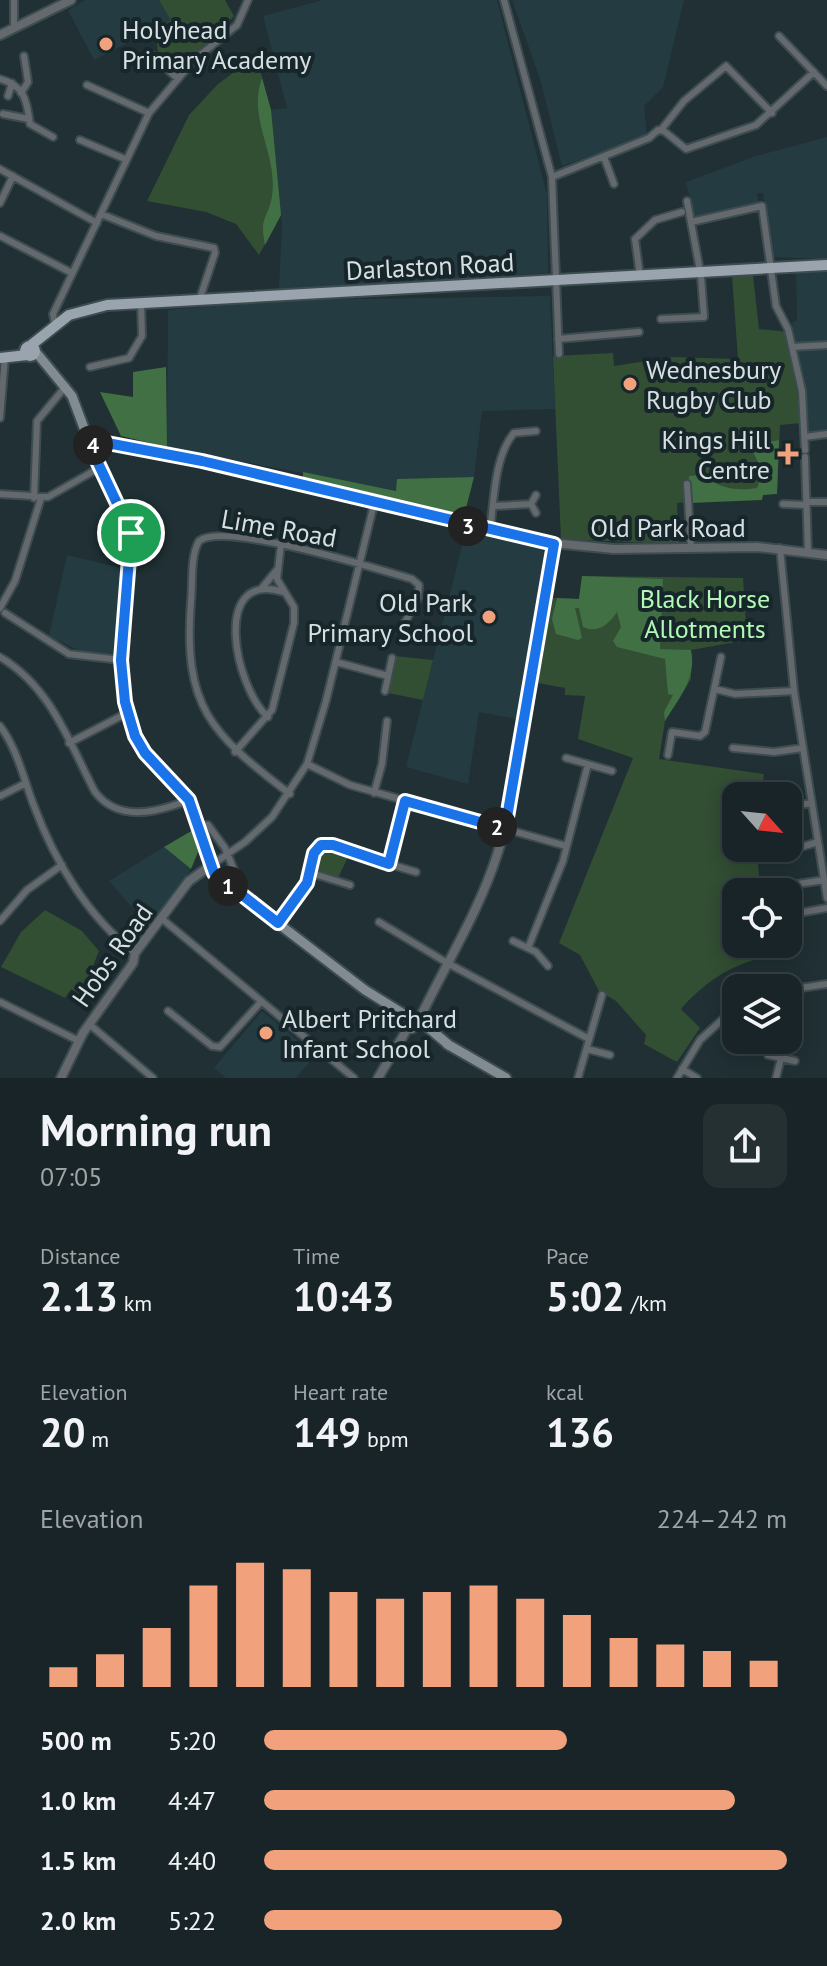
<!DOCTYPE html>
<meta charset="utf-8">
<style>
:root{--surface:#182427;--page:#253033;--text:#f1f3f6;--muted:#9fa4a7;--line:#364144;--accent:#f1a17c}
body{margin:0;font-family:"PT Sans",sans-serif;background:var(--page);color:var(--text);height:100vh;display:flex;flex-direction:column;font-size:30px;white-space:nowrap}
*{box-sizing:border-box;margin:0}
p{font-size:26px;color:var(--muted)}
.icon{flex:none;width:44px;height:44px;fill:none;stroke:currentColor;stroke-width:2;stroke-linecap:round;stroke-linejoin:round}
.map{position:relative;height:1078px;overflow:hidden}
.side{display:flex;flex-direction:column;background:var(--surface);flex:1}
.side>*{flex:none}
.needle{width:52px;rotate:117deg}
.controls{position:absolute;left:722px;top:782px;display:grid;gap:16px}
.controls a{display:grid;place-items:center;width:80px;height:80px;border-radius:16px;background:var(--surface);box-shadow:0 4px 20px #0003,0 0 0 2px var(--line);font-size:40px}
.pin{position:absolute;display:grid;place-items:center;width:68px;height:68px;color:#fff;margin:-34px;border:4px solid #fff;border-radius:50%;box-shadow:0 2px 8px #0007}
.km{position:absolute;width:40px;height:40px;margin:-20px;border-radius:50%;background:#222;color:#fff;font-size:22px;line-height:40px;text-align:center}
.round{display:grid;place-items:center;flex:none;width:84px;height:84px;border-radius:16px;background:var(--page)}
.summary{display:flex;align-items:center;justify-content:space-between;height:136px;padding:0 40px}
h1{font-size:44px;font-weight:800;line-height:60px}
.stats{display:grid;grid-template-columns:repeat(3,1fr);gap:12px;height:136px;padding:8px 40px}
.stats div{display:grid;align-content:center}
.stats b{font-size:40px;font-weight:800}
.stats small{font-size:22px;font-weight:400}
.stats p{font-size:22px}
.chart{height:224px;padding:16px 40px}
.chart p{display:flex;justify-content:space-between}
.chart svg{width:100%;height:144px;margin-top:8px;stroke:var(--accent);stroke-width:6}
ul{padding:0 40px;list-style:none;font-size:26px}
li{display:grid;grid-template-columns:128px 96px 1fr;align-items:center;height:60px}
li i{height:20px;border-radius:10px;background:var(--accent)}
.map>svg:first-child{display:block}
.built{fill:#243c41}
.green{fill:#324e33}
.forest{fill:#417044}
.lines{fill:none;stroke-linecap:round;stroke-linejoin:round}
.minor-casing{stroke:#3d4c50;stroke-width:10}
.tertiary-casing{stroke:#3d4c50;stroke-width:12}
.secondary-casing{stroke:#3d4c50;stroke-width:13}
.primary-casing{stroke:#3d4c50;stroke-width:14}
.minor{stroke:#64696e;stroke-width:6}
.tertiary{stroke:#64696e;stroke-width:8}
.secondary{stroke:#828a92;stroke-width:9}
.primary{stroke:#9aa4ae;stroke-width:10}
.route-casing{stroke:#fff;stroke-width:16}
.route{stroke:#1a73e8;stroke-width:10}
.poi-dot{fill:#f1a17c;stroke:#17262a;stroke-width:3}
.labels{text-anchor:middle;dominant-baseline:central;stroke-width:8;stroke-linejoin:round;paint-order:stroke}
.poi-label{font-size:26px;fill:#d6e0e2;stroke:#17262a;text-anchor:start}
.street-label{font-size:26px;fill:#d6e0e2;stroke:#17262a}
.park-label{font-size:26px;fill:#b1f9b4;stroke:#17262a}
</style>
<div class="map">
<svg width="827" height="1078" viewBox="0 0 827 1078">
<rect width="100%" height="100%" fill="#203034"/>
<path class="built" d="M86 0H159L172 20 94 60 68 10Z
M323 0H497L547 195 548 273 279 289 282 225 271 110 287 108 263 16Z
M512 0H684L663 87 644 106 647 136 562 166 540 79Z
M827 137V259L774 257 763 193H757L759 205 694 219 686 182 756 156Z
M827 269V429L809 432 792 323 797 320 796 270Z
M550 296 555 409 482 411 474 477 397 479V491L167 447 168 310 294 300Z
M466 530 539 545 545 555 516 719 479 712 468 784 406 767Z
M67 555 125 569 115 654 80 651 49 636Z
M164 847 191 869 149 927 109 881Z
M262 1011 315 1055 296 1078H226L214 1068Z"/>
<path class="green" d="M159 0H225L234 16 182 68H172L158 56 156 29 171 20Z
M256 55 271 110 281 215 259 255 236 224 206 212 147 201 189 115 217 85Z
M753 275 759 329 789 332 801 423 780 425 777 493 677 503 679 544 561 539 553 356 613 353 614 366 672 357 738 359 732 276Z
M582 576 743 578 747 640 691 650V679L665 721 659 759 764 774 761 796H736V848H757L760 892H736V944H772L775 957C739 958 704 982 681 1009L700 1028 677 1062 644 1044 646 1035 616 1001 599 991 580 955 559 943 633 758 578 739 585 696 565 695V688L538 683 553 598 579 599Z
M395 656 433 660 423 700 388 693Z
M329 847 349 855 338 878 316 870V854Z
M45 910 82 931 99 951 81 996 71 989 65 998 1 967 21 932Z"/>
<path class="forest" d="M262 78 271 110 281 215 265 245C259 215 268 220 272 196 278 153 247 119 262 78Z
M166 367 167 447 121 436 100 392 133 397V372Z
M779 440 777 494 763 495 762 500 690 503 689 476 700 475C719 487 735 492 757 488L763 472 753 452 755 445Z
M303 472 396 491 397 479 474 477 463 520 303 477Z
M582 576 663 579 660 649 691 650C697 678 679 698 665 721L664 712 673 695 668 694 665 659 617 647 613 641 621 627 617 612C609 624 598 634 583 627L579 608H575L582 638 578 640 556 634 552 619 557 598 579 599Z
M193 830 198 852 191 869 164 847Z"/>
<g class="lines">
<defs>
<path id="minor" d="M504 0 552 177 559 354
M14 28V0
M779 36 827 86
M153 56 177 78
M0 79C26 86 27 103 30 124L53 137
M87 85 149 113
M21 93 28 82 24 56
M8 96 12 83
M3 114 29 119
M661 130 684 101 726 66 772 113
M80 140 125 159
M604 157 614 184
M0 169 97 223
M552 177 649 138 658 130 664 131 686 149 756 125 814 72
M0 203 13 176
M101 214 156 236 214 248 215 253 199 301
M691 222 762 206 776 306 788 329 802 391 805 450
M0 236 72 273
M640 276 635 239 655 220 682 212
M661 319 704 317 701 276 687 201
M55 324 53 314 149 113 194 60 237 25 248 0
M558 339 639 332
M792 347 827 345
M90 367 129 358 142 336 141 302
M0 418 5 357
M805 437 827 434
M805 457 808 552
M687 484 691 548
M0 494 48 497 99 468
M536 495 531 504 536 513
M34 498 37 421 66 386
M806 502H827
M783 504 806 505
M494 506 531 504
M490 531C494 502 494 456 514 433L536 431
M780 548 794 691 827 898
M262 588 276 571
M0 608 15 581 41 498
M5 613 69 654 121 660
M0 657C51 687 69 742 95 792 119 823 158 812 189 800
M336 662 388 676
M715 689 735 694 794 691
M385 691 392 658
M268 717C235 688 210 569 283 592
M0 726C17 748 24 780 34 806 55 862 88 917 135 953
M69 743 127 713
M733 748 774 752 803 748
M235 752 272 710 294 623V607L277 579 281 544
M668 755 672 732 700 736 705 732 721 657
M566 758 612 771
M307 764 350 785 566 846
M374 793 382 764 387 721
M290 794C210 733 183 707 191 601 193 582 190 557 199 541 224 521 377 569 412 579L419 585 418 598 403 626
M0 796 26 783
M788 807 811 803
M197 826 208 825 225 848 238 880 233 890
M793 841 794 849 818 842
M389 864 416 872
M210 866 245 842 272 817 307 764 326 701 375 500
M311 873 350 885
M798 884 824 880
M788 915 827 908
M161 918 354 1078
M0 921 27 890 62 865
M379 922 449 964 589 1039
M278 923 307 883 314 853 321 845H333L389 864 405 801
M513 941 536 952 548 966
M528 948 563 861 588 764
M788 990 827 984
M0 1002 79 1041
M168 1011 212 1046 220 1047 260 1003
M89 1024 153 1078
M587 1049 610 1055
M768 1055 781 1058
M682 1069 697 1078
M578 1078 602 995
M677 1078 700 1040 736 1007
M776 1078 781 1058 795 1061"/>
<path id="tertiary" d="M0 35 71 0
M90 446 114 442 375 500 533 541 614 549 757 547 827 555
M419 1020C445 965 478 914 497 855 529 755 531 646 554 544
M61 1078 83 1033 133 963 135 953 189 881 210 866
M378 1078 409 1026"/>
<path id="secondary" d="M35 351 72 396 99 468 130 526 122 677 127 713 140 746 189 800 207 858 220 879 365 990 410 1018H417L450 1046
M410 1018 408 1024 412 1028 419 1022
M447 1044 506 1078"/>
<path id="primary" d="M30 346 69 315 107 305 827 265
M25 351a5 5 0 1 1 10 0a5 5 0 1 1-10 0Z
M0 358 27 355"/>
</defs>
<use href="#minor" class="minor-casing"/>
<use href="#tertiary" class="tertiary-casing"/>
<use href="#secondary" class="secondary-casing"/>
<use href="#primary" class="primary-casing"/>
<use href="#minor" class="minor"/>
<use href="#tertiary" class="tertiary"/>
<use href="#secondary" class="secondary"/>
<use href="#primary" class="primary"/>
</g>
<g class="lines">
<defs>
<path id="route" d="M102 442 202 461 554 544 505 829 405 801 389 864 333 845H321L314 853 307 883 278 923 214 873 189 800 145 753 135 736 125 702 121 660 131 533 90 446Z"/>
</defs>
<use href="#route" class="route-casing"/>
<use href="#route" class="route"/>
</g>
<g class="poi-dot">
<circle cx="106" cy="44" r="8"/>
<circle cx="630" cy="384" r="8"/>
<path d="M784 442h8v8h8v8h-8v8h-8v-8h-8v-8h8z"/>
<circle cx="489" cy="617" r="8"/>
<circle cx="266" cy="1033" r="8"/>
</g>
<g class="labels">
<g class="poi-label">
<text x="122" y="29">Holyhead<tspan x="122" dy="30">Primary Academy</tspan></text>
<text x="646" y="369">Wednesbury<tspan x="646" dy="30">Rugby Club</tspan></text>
<text x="770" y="439" text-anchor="end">Kings Hill<tspan x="770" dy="30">Centre</tspan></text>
<text x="473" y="602" text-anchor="end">Old Park<tspan x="473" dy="30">Primary School</tspan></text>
<text x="282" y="1018">Albert Pritchard<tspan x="282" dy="30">Infant School</tspan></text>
</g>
<g class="street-label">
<text transform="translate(430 266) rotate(-3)">Darlaston Road</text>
<text x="668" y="527">Old Park Road</text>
<text transform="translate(279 528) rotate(10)">Lime Road</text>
<text transform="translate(112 955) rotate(-55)">Hobs Road</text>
</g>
<g class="park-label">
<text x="705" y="598">Black Horse<tspan x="705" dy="30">Allotments</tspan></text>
</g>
</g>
</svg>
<div class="controls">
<a><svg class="needle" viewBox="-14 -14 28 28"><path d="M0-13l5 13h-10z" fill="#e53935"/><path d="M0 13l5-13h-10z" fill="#9fa4a7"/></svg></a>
<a><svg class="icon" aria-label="locate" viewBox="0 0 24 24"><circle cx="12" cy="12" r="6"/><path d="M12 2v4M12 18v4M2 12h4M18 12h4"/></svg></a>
<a><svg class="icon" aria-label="layers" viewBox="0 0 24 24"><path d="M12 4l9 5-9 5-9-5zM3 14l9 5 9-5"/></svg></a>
</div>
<div class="pin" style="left:131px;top:533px;background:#1e9e55"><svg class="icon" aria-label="arrive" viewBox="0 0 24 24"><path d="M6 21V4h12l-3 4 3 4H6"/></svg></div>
<b class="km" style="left:228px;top:886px">1</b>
<b class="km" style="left:497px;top:827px">2</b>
<b class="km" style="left:468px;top:526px">3</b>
<b class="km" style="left:93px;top:445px">4</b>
</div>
<section class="side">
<div class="summary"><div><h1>Morning run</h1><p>07:05</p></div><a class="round"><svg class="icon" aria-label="share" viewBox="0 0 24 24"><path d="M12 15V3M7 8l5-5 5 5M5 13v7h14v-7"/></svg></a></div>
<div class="stats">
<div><p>Distance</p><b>2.13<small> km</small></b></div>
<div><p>Time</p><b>10:43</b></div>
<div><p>Pace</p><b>5:02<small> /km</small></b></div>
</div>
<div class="stats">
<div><p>Elevation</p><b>20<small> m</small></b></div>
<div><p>Heart rate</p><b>149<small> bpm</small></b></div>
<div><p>kcal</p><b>136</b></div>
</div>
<div class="chart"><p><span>Elevation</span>224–242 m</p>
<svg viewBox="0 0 160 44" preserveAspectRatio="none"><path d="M5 44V38M15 44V34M25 44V26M35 44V13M45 44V6M55 44V8M65 44V15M75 44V17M85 44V15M95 44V13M105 44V17M115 44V22M125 44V29M135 44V31M145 44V33M155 44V36"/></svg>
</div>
<ul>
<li><b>500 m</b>5:20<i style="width:58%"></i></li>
<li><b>1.0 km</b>4:47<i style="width:90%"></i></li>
<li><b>1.5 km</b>4:40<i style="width:100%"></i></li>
<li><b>2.0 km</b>5:22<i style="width:57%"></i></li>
</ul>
</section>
